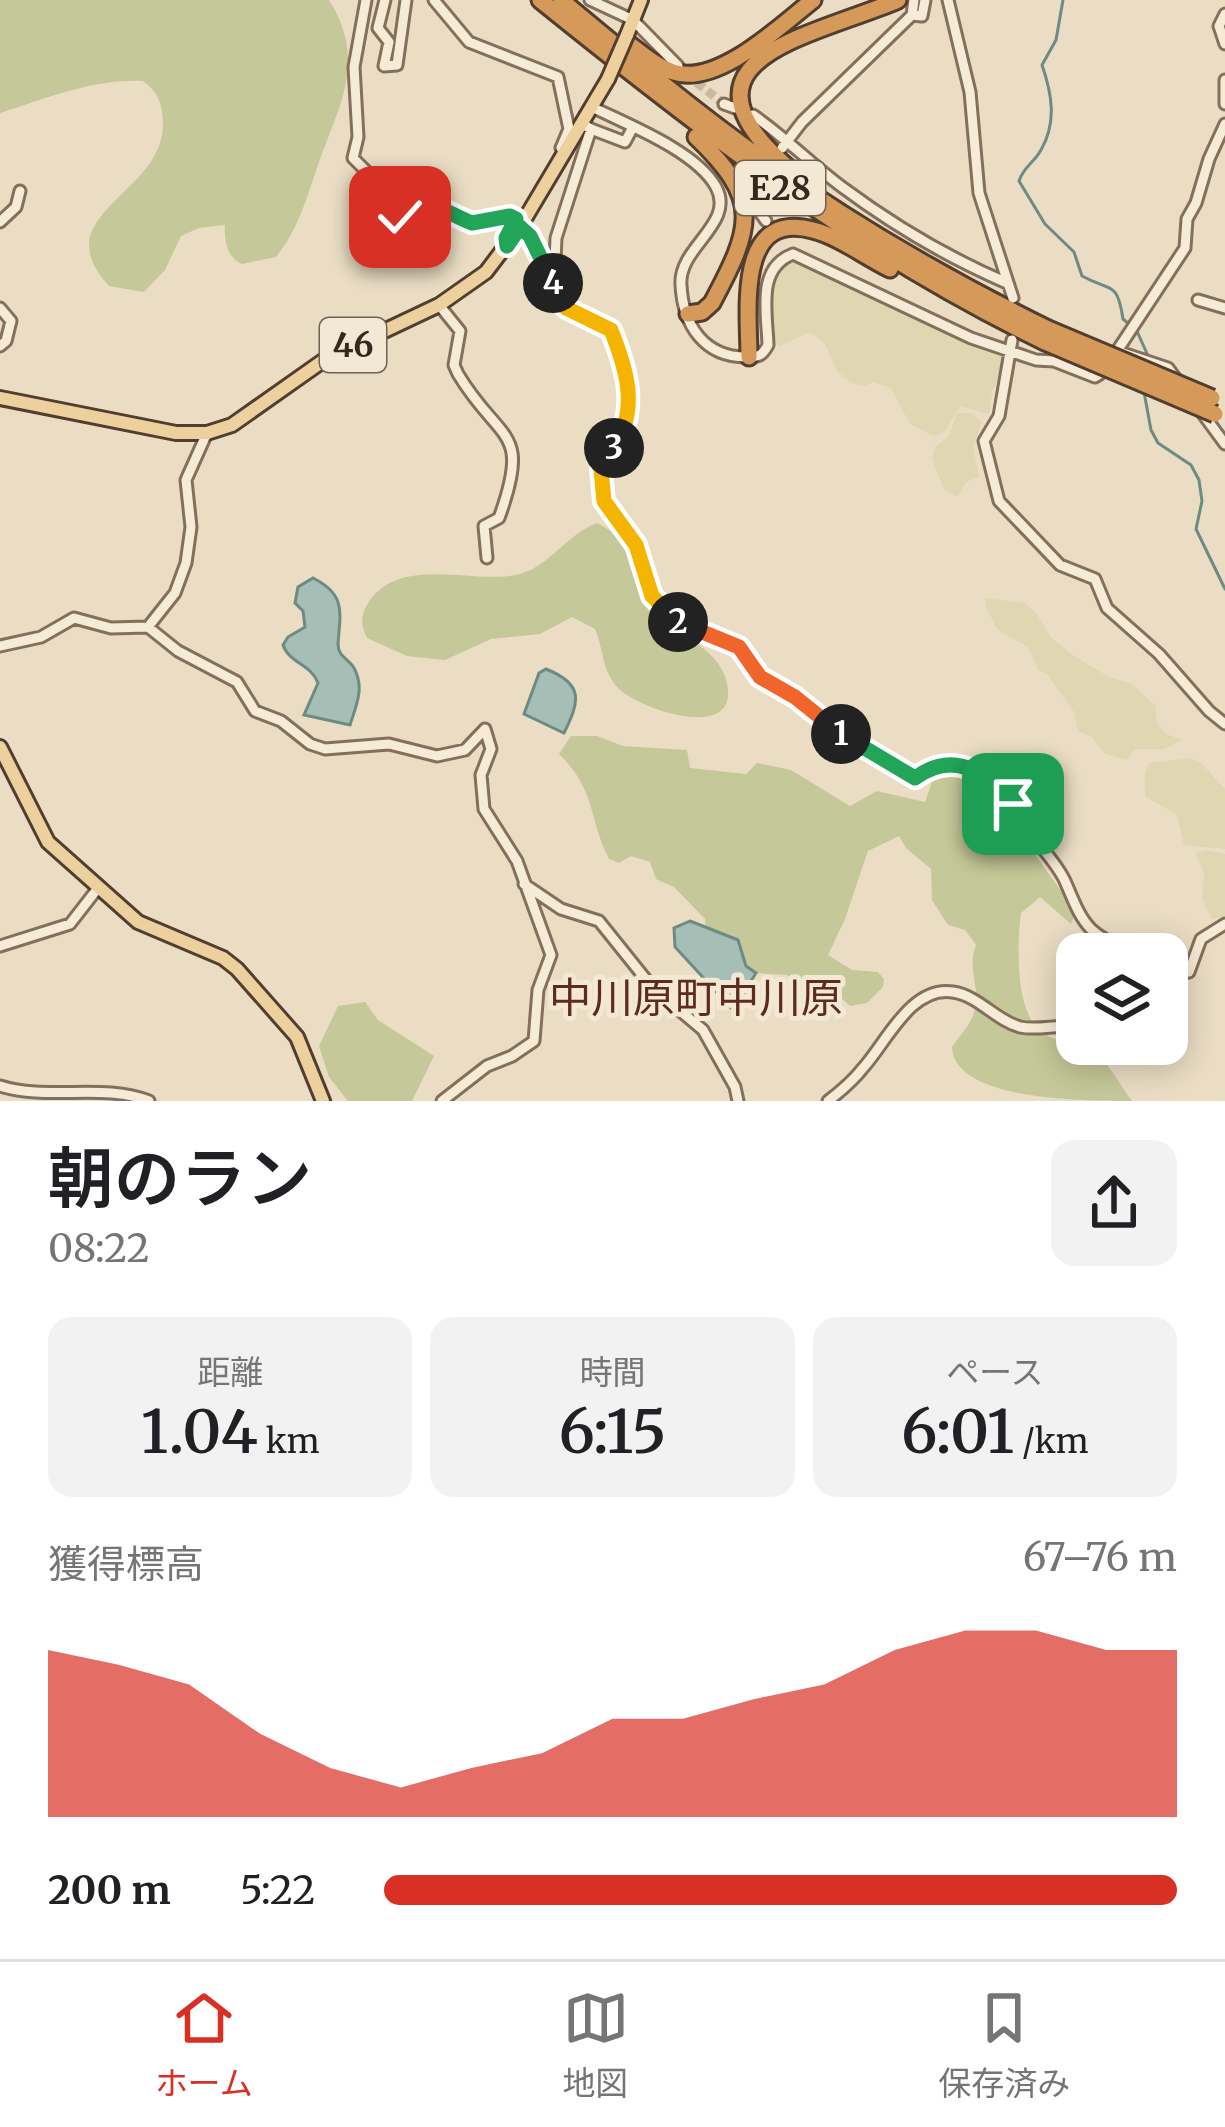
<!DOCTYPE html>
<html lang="ja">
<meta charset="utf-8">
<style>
:root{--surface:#fff;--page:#f2f2f2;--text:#202124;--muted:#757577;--line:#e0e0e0;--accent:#d93025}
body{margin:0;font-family:Merriweather,"Noto Sans JP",serif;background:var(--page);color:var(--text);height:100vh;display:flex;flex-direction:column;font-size:45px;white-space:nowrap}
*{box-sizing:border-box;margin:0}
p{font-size:39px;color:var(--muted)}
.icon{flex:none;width:66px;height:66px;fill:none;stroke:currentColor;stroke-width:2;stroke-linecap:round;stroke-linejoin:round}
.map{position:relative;height:1101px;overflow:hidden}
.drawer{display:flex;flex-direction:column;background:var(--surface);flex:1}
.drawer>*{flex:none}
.tools{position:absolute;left:1056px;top:933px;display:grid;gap:24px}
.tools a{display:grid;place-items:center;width:132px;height:132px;border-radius:24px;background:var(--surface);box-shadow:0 6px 30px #0003;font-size:60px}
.pin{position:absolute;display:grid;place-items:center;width:102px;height:102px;color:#fff;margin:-51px;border-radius:24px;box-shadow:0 6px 18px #0006}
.km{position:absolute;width:60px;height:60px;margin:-30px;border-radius:50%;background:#222;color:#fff;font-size:33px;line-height:60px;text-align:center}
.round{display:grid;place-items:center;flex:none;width:126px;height:126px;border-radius:24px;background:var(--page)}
.headline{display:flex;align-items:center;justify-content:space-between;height:204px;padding:0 48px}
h1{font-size:66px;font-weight:600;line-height:90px}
.metrics{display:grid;grid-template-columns:repeat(3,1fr);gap:18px;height:204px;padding:12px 48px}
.metrics div{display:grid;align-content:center;border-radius:24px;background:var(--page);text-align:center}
.metrics b{font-size:60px;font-weight:600}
.metrics small{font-size:33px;font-weight:400}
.metrics p{font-size:33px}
.chart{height:336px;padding:24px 48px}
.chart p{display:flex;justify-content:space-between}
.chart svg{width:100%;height:216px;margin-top:12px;fill:var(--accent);opacity:.7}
ul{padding:0 48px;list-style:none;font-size:39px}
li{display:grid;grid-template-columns:192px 144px 1fr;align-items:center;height:90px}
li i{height:30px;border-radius:15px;background:var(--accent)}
.tabs{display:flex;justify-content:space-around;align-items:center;height:168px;border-top:3px solid var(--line);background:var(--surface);font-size:33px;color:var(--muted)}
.tabs a{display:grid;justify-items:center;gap:6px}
.tabs .selected{color:var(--accent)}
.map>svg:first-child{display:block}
.farmland{fill:#e0d6b1}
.green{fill:#c5c898}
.water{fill:#a5beb6;stroke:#6d8b82;stroke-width:3}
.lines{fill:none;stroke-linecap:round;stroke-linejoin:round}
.stream{stroke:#6d8b82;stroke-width:3}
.minor-tunnel{stroke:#c7b9a3;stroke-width:9;stroke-dasharray:9 4.5;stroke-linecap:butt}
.minor-casing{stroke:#846f5b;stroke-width:15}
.major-casing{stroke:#523e2f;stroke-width:18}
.highway-casing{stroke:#523e2f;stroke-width:21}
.minor{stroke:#f6ebd6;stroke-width:9}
.major{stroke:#ecd09e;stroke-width:12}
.highway{stroke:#d5995a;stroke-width:15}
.major-bridge-casing{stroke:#523e2f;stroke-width:18;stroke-linecap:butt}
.highway-bridge-casing{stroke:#523e2f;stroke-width:21;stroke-linecap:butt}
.major-bridge{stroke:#ecd09e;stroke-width:12}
.highway-bridge{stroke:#d5995a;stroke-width:15}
.split-1-casing{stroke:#fff;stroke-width:24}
.split-2-casing{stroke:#fff;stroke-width:24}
.split-3-casing{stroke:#fff;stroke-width:24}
.split-4-casing{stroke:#fff;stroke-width:24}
.split-5-casing{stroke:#fff;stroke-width:24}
.split-1{stroke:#22a559;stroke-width:15}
.split-2{stroke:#f0652b;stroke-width:15}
.split-3{stroke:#f5b400;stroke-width:15}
.split-4{stroke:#f5b400;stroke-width:15}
.split-5{stroke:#22a559;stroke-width:15}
.labels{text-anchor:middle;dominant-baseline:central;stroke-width:10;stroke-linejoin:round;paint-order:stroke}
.shield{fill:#f3e8d3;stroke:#6e6254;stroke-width:3}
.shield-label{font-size:33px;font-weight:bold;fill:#35281e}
.quarter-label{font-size:42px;fill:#5e2b21;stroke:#f3e8d3}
</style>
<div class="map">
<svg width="1225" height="1101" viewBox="0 0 1225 1101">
<rect width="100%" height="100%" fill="#ebddc4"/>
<path class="farmland" d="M795 258 1006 357 992 392 989 414 961 406 943 433 933 436 910 424 891 388 873 382 865 386 851 383 837 371 825 344 810 332 780 346 771 342 772 279 780 266Z
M957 413H971L982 422 973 447 979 477 966 482 958 497 944 490 932 458 935 447 949 436Z
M985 598 1024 603 1036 613 1051 637 1071 654 1109 677 1132 684 1155 705 1157 722 1166 734 1183 740 1164 749H1134L1127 760 1105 754 1093 738 1078 731 1074 712 1047 674 1038 670 1028 647 998 630 987 610Z
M1191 758 1201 763 1225 789V849L1184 845 1177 815 1145 796V772L1149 763Z
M1206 850 1225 854V916L1212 919 1202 899 1204 873 1196 853Z"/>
<path class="green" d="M0 0H329C367 60 340 104 319 162 307 197 299 228 276 257L242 264C227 258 224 240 225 225L199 228 181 236 165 270 144 292 109 286C42 213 166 195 163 121 162 103 158 92 143 81 92 79 48 98 0 113Z
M597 523C644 547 628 573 650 605 669 635 719 644 727 683 740 744 638 709 618 688 601 669 604 650 595 629L572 617 540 634 491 639 445 660 407 656 367 638C361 625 360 617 368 603 400 553 475 586 520 574 551 565 567 534 597 523Z
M571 736H597L623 746 687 750 690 768 746 774 757 763 791 770 850 806 877 791 925 802 934 776 946 769 971 776 999 804 1076 912 1071 924 1040 897 1021 913C1017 944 1014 1019 1046 1035 1062 1044 1084 1045 1098 1056 1112 1067 1121 1087 1132 1101 1084 1101 954 1101 952 1047 959 1036 970 1026 974 1013 982 988 966 970 976 945L965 930 948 925 932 900 931 869 906 848 899 836 868 851 845 919 828 955 852 970 878 972 884 979 883 987 867 1003 850 1006 823 981 805 992 787 975 756 973 746 966 731 940 706 930 705 919 674 887 656 879 650 862 631 856 619 863 609 859C588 817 596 790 559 754Z
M365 1002 378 1020 434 1056 412 1101H348L329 1077 319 1046 338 1006Z"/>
<path class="water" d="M313 578C347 595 340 613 338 644 338 657 349 659 354 668 365 688 356 706 350 725L304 715 318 683C311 664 289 663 283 645L288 637 305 627 303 611 295 603 298 587Z
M546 669C584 684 580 701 564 733L524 714 539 673Z
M690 921 738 940 746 966 756 973 733 1010 675 947 674 928Z"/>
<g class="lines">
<path class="stream" d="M1063 0 1056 40 1042 65C1052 94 1057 122 1041 150 1034 163 1024 166 1019 181L1045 224 1074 252 1082 276C1111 292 1117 280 1123 319L1129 324
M1136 329 1149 358
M1144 392 1151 430 1158 443 1191 465 1199 480 1202 501 1196 529 1225 589"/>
<path class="minor-tunnel" d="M686 74 724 104"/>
<defs>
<path id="minor" d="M366 0 354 67 358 137 353 158 366 171 369 204 381 213 400 217C437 198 440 210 472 223L510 216 516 219 506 241
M385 0 378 28 389 42 384 66 397 65 406 0
M434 0 469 42 558 77 569 129 561 148
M590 0 633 20 678 66
M948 0 970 92 979 193 1013 298
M1225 14 1219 26 1225 44
M912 15 922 16 925 0
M1225 80V104
M724 104 735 108
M594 108C629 125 697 152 716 187 736 224 678 247 681 285 683 325 704 357 746 357 759 357 762 356 768 345 767 312 756 268 793 254L971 338 1036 360 1054 361 1095 377 1100 374
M753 115C785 137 811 164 842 187 893 225 949 258 1007 283
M591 129 625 142 633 127
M782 148 802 122 912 15 914 0
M751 190V200L766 221
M0 222 16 207 20 191
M520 227 529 236 565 308 611 330 626 368 628 409 618 442 601 470 600 490 636 545 652 596 672 618 691 630 739 647 760 677 795 697 835 730 903 773 915 778C970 737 1003 792 1031 833 1042 849 1056 863 1064 879 1072 896 1078 916 1091 929 1109 945 1128 949 1151 954
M562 291 555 260 556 238 591 129 584 125
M1198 300 1225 308
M439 305 460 331 454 365 458 374C500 444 532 427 499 518L484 526 487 558
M0 308 11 321 6 341 0 346
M1012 340 999 416 984 441 999 501 1060 565 1095 579 1107 608 1159 654 1209 711 1225 724
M1179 383 1168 368 1117 351 1185 248 1187 219 1196 203 1209 159 1225 124
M1200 410 1225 444
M148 627 175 593 186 563 191 527 186 480 207 433
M0 646 41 637 74 618 111 628 148 627 178 651 237 682 255 711 281 721 310 744 325 749 389 744 437 756 465 750 485 729 491 749 481 775 484 809 517 861 551 955 538 990 534 1041 512 1056 487 1066 442 1101
M524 884 561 909 599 921 652 987 703 1030 735 1087 738 1101
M0 946 70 924 98 888
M1167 975 1189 972 1201 939 1225 924
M0 1086C48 1101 103 1083 149 1101
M828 1101C841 1091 853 1081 863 1068 886 1043 911 985 953 992 979 996 995 1020 1020 1027 1038 1031 1058 1024 1077 1027"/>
<path id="major" d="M627 35 641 0
M0 398 176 433H207L232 425 327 358 439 305 486 272 520 227 608 79
M0 747 48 842 138 922 223 958 237 969 297 1037 323 1101"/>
<path id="highway" d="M540 0C701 130 855 250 1043 341
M561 0C627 55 693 110 763 160 853 225 949 280 1048 329
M625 41C640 52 655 66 673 72 717 87 780 26 813 0
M793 172C659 59 811 37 898 0
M688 314 702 312 712 303C753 226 762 200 696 137
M749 357C749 312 735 209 813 230 840 237 865 257 890 269"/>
</defs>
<use href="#minor" class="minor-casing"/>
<use href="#major" class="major-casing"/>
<use href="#highway" class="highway-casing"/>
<use href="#minor" class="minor"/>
<use href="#major" class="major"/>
<use href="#highway" class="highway"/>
<defs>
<path id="major-bridge" d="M608 79 627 35"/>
<path id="highway-bridge" d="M1048 329 1212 398
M1043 341 1215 414"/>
</defs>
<use href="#major-bridge" class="major-bridge-casing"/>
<use href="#highway-bridge" class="highway-bridge-casing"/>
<use href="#major-bridge" class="major-bridge"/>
<use href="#highway-bridge" class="highway-bridge"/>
</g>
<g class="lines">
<defs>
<path id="split-1" d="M841 734 915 778C953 750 986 771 1013 804"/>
<path id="split-2" d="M678 622 739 647 760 677 795 697 841 734"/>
<path id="split-3" d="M614 448 601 470 604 501 636 545 652 596 678 622"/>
<path id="split-4" d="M553 283 566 308 611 330C627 370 639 409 614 448"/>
<path id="split-5" d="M400 217C438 198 439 210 472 223L510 216 516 219 506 238 507 246 520 227 530 236 553 283"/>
</defs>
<use href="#split-1" class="split-1-casing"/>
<use href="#split-2" class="split-2-casing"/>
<use href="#split-3" class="split-3-casing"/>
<use href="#split-4" class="split-4-casing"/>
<use href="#split-5" class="split-5-casing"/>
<use href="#split-1" class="split-1"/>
<use href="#split-2" class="split-2"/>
<use href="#split-3" class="split-3"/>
<use href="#split-4" class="split-4"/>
<use href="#split-5" class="split-5"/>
</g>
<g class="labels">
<g class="shield">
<rect x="735" y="161" width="90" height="54" rx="9"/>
<rect x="320" y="318" width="66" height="54" rx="9"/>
</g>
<g class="shield-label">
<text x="780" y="188">E28</text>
<text x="353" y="345">46</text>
</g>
<g class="quarter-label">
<text x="696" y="998">中川原町中川原</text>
</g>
</g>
</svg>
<div class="tools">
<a><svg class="icon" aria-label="layers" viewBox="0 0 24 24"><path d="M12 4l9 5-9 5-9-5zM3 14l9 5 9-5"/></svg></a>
</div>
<div class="pin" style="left:1013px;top:804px;background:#1e9e55"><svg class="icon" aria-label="arrive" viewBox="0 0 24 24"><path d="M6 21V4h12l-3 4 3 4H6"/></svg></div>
<div class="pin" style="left:400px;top:217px;background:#d93025"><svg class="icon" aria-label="check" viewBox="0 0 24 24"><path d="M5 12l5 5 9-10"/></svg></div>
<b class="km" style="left:841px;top:734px">1</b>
<b class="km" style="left:678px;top:622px">2</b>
<b class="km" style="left:614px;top:448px">3</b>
<b class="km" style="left:553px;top:283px">4</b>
</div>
<section class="drawer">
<div class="headline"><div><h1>朝のラン</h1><p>08:22</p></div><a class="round"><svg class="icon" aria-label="share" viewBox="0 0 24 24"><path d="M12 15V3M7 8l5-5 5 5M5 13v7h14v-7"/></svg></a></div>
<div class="metrics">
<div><p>距離</p><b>1.04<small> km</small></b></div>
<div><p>時間</p><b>6:15</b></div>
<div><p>ペース</p><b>6:01<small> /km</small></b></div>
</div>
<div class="chart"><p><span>獲得標高</span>67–76 m</p>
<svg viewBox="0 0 160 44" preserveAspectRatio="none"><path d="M0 44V10L10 13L20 17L30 27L40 34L50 38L60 34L70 31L80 24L90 24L100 20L110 17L120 10L130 6L140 6L150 10L160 10V44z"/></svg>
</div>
<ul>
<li><b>200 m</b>5:22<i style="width:100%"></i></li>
</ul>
</section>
<nav class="tabs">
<a class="selected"><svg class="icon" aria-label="home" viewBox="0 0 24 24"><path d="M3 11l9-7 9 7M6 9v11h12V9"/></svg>ホーム</a>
<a><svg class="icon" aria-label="map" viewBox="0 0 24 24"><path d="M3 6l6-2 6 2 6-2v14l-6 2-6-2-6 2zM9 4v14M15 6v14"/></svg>地図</a>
<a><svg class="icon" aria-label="saved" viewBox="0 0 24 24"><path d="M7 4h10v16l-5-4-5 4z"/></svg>保存済み</a>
</nav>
